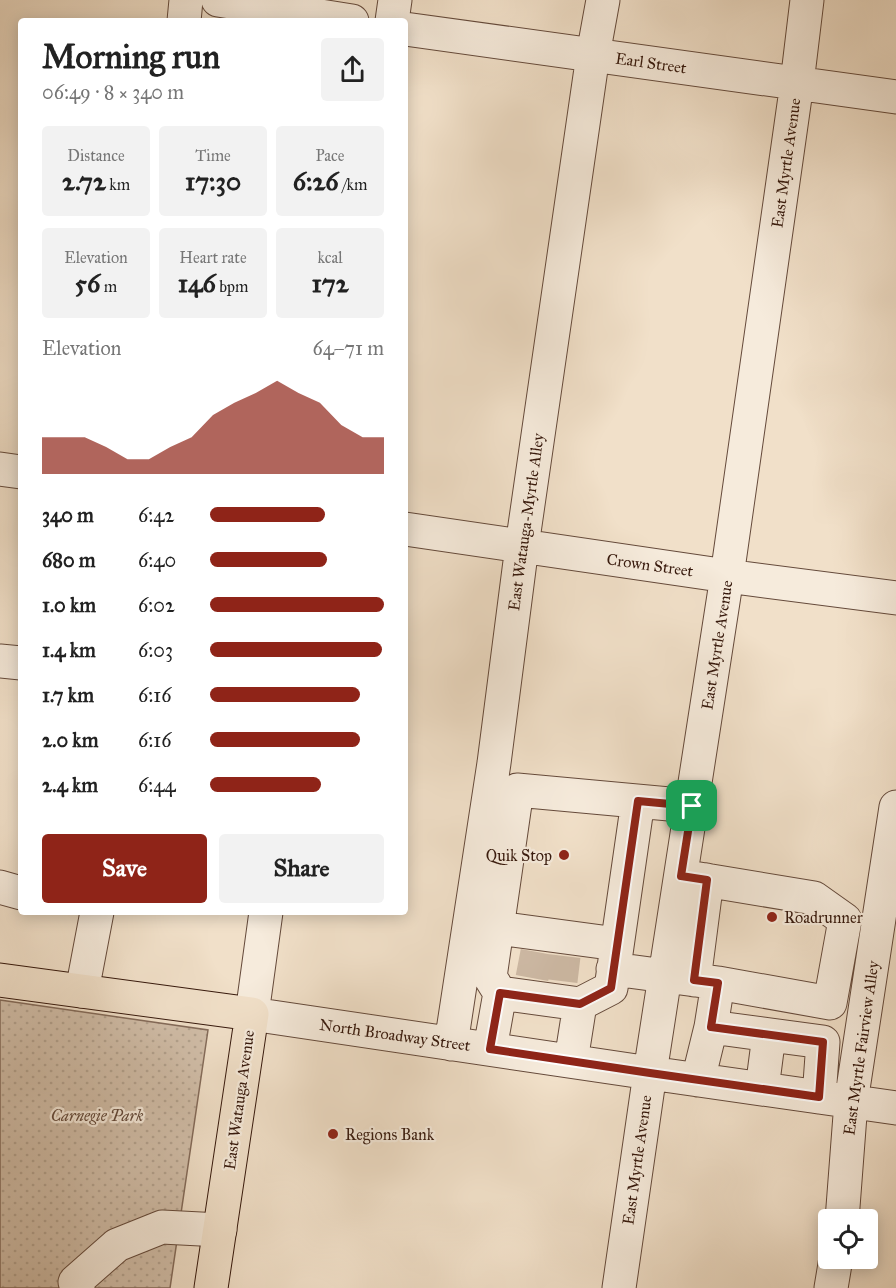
<!DOCTYPE html>
<meta charset="utf-8">
<style>
:root{--surface:#fff;--page:#f2f2f2;--text:#222;--muted:#767676;--accent:#8f2418}
body{margin:0;font-family:"IM FELL Great Primer",serif;background:var(--page);color:var(--text);height:100vh;display:flex;flex-direction:column;font-size:22px;white-space:nowrap}
*{box-sizing:border-box;margin:0}
p{font-size:20px;color:var(--muted)}
.icon{flex:none;width:33px;height:33px;fill:none;stroke:currentColor;stroke-width:2;stroke-linecap:round;stroke-linejoin:round}
.map{position:relative;flex:1;overflow:hidden}
.drawer{position:absolute;left:18px;top:18px;width:390px;height:897px;display:flex;flex-direction:column;background:var(--surface);border-radius:6px;box-shadow:0 3px 15px #0003}
.drawer>*{flex:none}
.buttons{position:absolute;left:818px;top:1209px;display:grid;gap:12px}
.buttons a{display:grid;place-items:center;width:60px;height:60px;border-radius:6px;background:var(--surface);box-shadow:0 3px 15px #0003;font-size:30px}
.pin{position:absolute;display:grid;place-items:center;width:51px;height:51px;color:#fff;margin:-26px;border-radius:12px;box-shadow:0 3px 9px #0006}
.round{display:grid;place-items:center;flex:none;width:63px;height:63px;border-radius:6px;background:var(--page)}
.summary{display:flex;align-items:center;justify-content:space-between;height:102px;padding:0 24px}
h1{font-size:33px;font-weight:700;line-height:45px}
.stats{display:grid;grid-template-columns:repeat(3,1fr);gap:9px;height:102px;padding:6px 24px}
.stats div{display:grid;align-content:center;border-radius:6px;background:var(--page);text-align:center}
.stats b{font-size:26px;font-weight:700}
.stats small{font-size:16px;font-weight:400}
.stats p{font-size:16px}
.chart{height:168px;padding:12px 24px}
.chart p{display:flex;justify-content:space-between}
.chart svg{width:100%;height:108px;margin-top:6px;fill:var(--accent);opacity:.7}
.action{display:flex;gap:12px;margin-top:auto;padding:12px 24px}
.action a{flex:1;height:69px;border-radius:6px;background:var(--accent);color:#fff;font-size:24px;font-weight:700;line-height:69px;text-align:center}
.action a+a{background:var(--page);color:var(--text)}
ul{padding:0 24px;list-style:none;font-size:20px}
li{display:grid;grid-template-columns:96px 72px 1fr;align-items:center;height:45px}
li i{height:15px;border-radius:8px;background:var(--accent)}
.map>svg:first-child{display:block}
.park{fill:url(#park-dots);stroke:#846b5a;stroke-width:1.5}
.lines{fill:none;stroke-linecap:round;stroke-linejoin:round}
.minor-tunnel{stroke:#ccb8a3;stroke-width:33;stroke-dasharray:33 16;stroke-linecap:butt}
.minor-casing{stroke:#654a3b;stroke-width:35}
.major-casing{stroke:#36180c;stroke-width:35}
.minor{stroke:#f6ebdc;stroke-width:33}
.major{stroke:#f1e0c9;stroke-width:33}
.route-casing{stroke:#fff;stroke-width:12}
.route{stroke:#8f2418;stroke-width:8}
.poi-dot{fill:#8f2418;stroke:#f6ebdc;stroke-width:2}
.labels{text-anchor:middle;dominant-baseline:central;stroke-width:4.5;stroke-linejoin:round;paint-order:stroke}
.street-label{font-size:16px;fill:#36180c;stroke:#f6ebdc}
.poi-label{font-size:16px;fill:#36180c;stroke:#f6ebdc;text-anchor:start}
.park-label{font-size:16px;font-style:italic;fill:#644a3b;stroke:#f6ebdc}
</style>
<div class="map">
<svg width="896" height="1288" viewBox="0 0 896 1288">
<defs>
<pattern id="park-dots" width="8" height="8" patternUnits="userSpaceOnUse" patternTransform="scale(1.5)"><rect width="8" height="8" fill="#d1bea9"/><path d="M2 2h.1M6 6h.1" fill="none" stroke="#b4a390" stroke-width="1.8" stroke-linecap="round"/></pattern>
</defs>
<rect width="100%" height="100%" fill="#f1e0c9"/>
<filter id="stains"><feTurbulence type="fractalNoise" baseFrequency=".00333" numOctaves="4"/><feColorMatrix values="0 0 0 0 .2 0 0 0 0 .09 0 0 0 0 .02 0 0 0 .5 -.17"/></filter>
<radialGradient id="worn" r=".72"><stop offset=".6" stop-color="#630" stop-opacity="0"/><stop offset="1" stop-color="#630" stop-opacity=".3"/></radialGradient>
<path class="park" d="M0 1000 208 1030 170 1288H0Z"/>
<g class="lines">
<path class="minor-tunnel" d="M532 978 537 952
M561 981 564 956"/>
<defs>
<path id="minor" d="M218 0 352 21
M184 21 186 0
M392 21 395 0
M405 29 896 97
M0 469 21 472
M405 529 727 576 896 598
M0 661 21 663
M681 876 814 898 845 920 830 1003 718 983 711 1027 823 1042 819 1097
M0 887 21 893
M266 912 252 1014 650 1073 896 1108
M497 928 617 944
M613 969 718 983
M694 980 707 880
M82 991 97 912
M500 993 490 977 517 790 691 806
M580 1004 611 988 638 801
M451 1044 494 763 522 546 593 55 603 0
M490 1049 500 993 580 1004 571 1061
M698 1080 711 1027
M762 1089 769 1035
M842 1220 851 1102 896 807
M78 1288 75 1282 117 1245 162 1227 220 1230
M619 1288 650 1073 727 576 797 83 807 0
M831 1288 836 1258"/>
<path id="major" d="M0 980 252 1014 211 1288"/>
</defs>
<use href="#minor" class="minor-casing"/>
<use href="#major" class="major-casing"/>
<use href="#minor" class="minor"/>
<use href="#major" class="major"/>
</g>
<g class="lines">
<defs>
<path id="route" d="M638 801 692 806 681 876 707 880 694 980 718 983 711 1027 823 1042 819 1097 650 1073 490 1049 500 993 580 1004 611 988Z"/>
</defs>
<use href="#route" class="route-casing"/>
<use href="#route" class="route"/>
</g>
<g class="poi-dot">
<circle cx="564" cy="855" r="6"/>
<circle cx="772" cy="917" r="6"/>
<circle cx="333" cy="1134" r="6"/>
</g>
<g class="labels">
<g class="street-label">
<text transform="translate(651 63) rotate(8)">Earl Street</text>
<text transform="translate(786 163) rotate(-82)">East Myrtle Avenue</text>
<text transform="translate(526 522) rotate(-82)">East Watauga-Myrtle Alley</text>
<text transform="translate(650 565) rotate(8)">Crown Street</text>
<text transform="translate(717 645) rotate(-81)">East Myrtle Avenue</text>
<text transform="translate(395 1035) rotate(8)">North Broadway Street</text>
<text transform="translate(861 1048) rotate(-82)">East Myrtle Fairview Alley</text>
<text transform="translate(239 1100) rotate(-82)">East Watauga Avenue</text>
<text transform="translate(637 1160) rotate(-82)">East Myrtle Avenue</text>
</g>
<g class="poi-label">
<text x="552" y="855" text-anchor="end">Quik Stop</text>
<text x="784" y="917">Roadrunner</text>
<text x="345" y="1134">Regions Bank</text>
</g>
<g class="park-label">
<text x="97" y="1115">Carnegie Park</text>
</g>
</g>
<rect width="100%" height="100%" filter="url(#stains)"/>
<rect width="100%" height="100%" fill="url(#worn)"/>
</svg>
<div class="buttons">
<a><svg class="icon" aria-label="locate" viewBox="0 0 24 24"><circle cx="12" cy="12" r="6"/><path d="M12 2v4M12 18v4M2 12h4M18 12h4"/></svg></a>
</div>
<div class="pin" style="left:692px;top:806px;background:#1e9e55"><svg class="icon" aria-label="arrive" viewBox="0 0 24 24"><path d="M6 21V4h12l-3 4 3 4H6"/></svg></div>
<section class="drawer">
<div class="summary"><div><h1>Morning run</h1><p>06:49 · 8 × 340 m</p></div><a class="round"><svg class="icon" aria-label="share" viewBox="0 0 24 24"><path d="M12 15V3M7 8l5-5 5 5M5 13v7h14v-7"/></svg></a></div>
<div class="stats">
<div><p>Distance</p><b>2.72<small> km</small></b></div>
<div><p>Time</p><b>17:30</b></div>
<div><p>Pace</p><b>6:26<small> /km</small></b></div>
</div>
<div class="stats">
<div><p>Elevation</p><b>56<small> m</small></b></div>
<div><p>Heart rate</p><b>146<small> bpm</small></b></div>
<div><p>kcal</p><b>172</b></div>
</div>
<div class="chart"><p><span>Elevation</span>64–71 m</p>
<svg viewBox="0 0 160 44" preserveAspectRatio="none"><path d="M0 44V29L10 29L20 29L30 33L40 38L50 38L60 33L70 29L80 20L90 15L100 11L110 6L120 11L130 15L140 24L150 29L160 29V44z"/></svg>
</div>
<ul>
<li><b>340 m</b>6:42<i style="width:66%"></i></li>
<li><b>680 m</b>6:40<i style="width:67%"></i></li>
<li><b>1.0 km</b>6:02<i style="width:100%"></i></li>
<li><b>1.4 km</b>6:03<i style="width:99%"></i></li>
<li><b>1.7 km</b>6:16<i style="width:86%"></i></li>
<li><b>2.0 km</b>6:16<i style="width:86%"></i></li>
<li><b>2.4 km</b>6:44<i style="width:64%"></i></li>
</ul>
<div class="action"><a>Save</a><a>Share</a></div>
</section>
</div>
